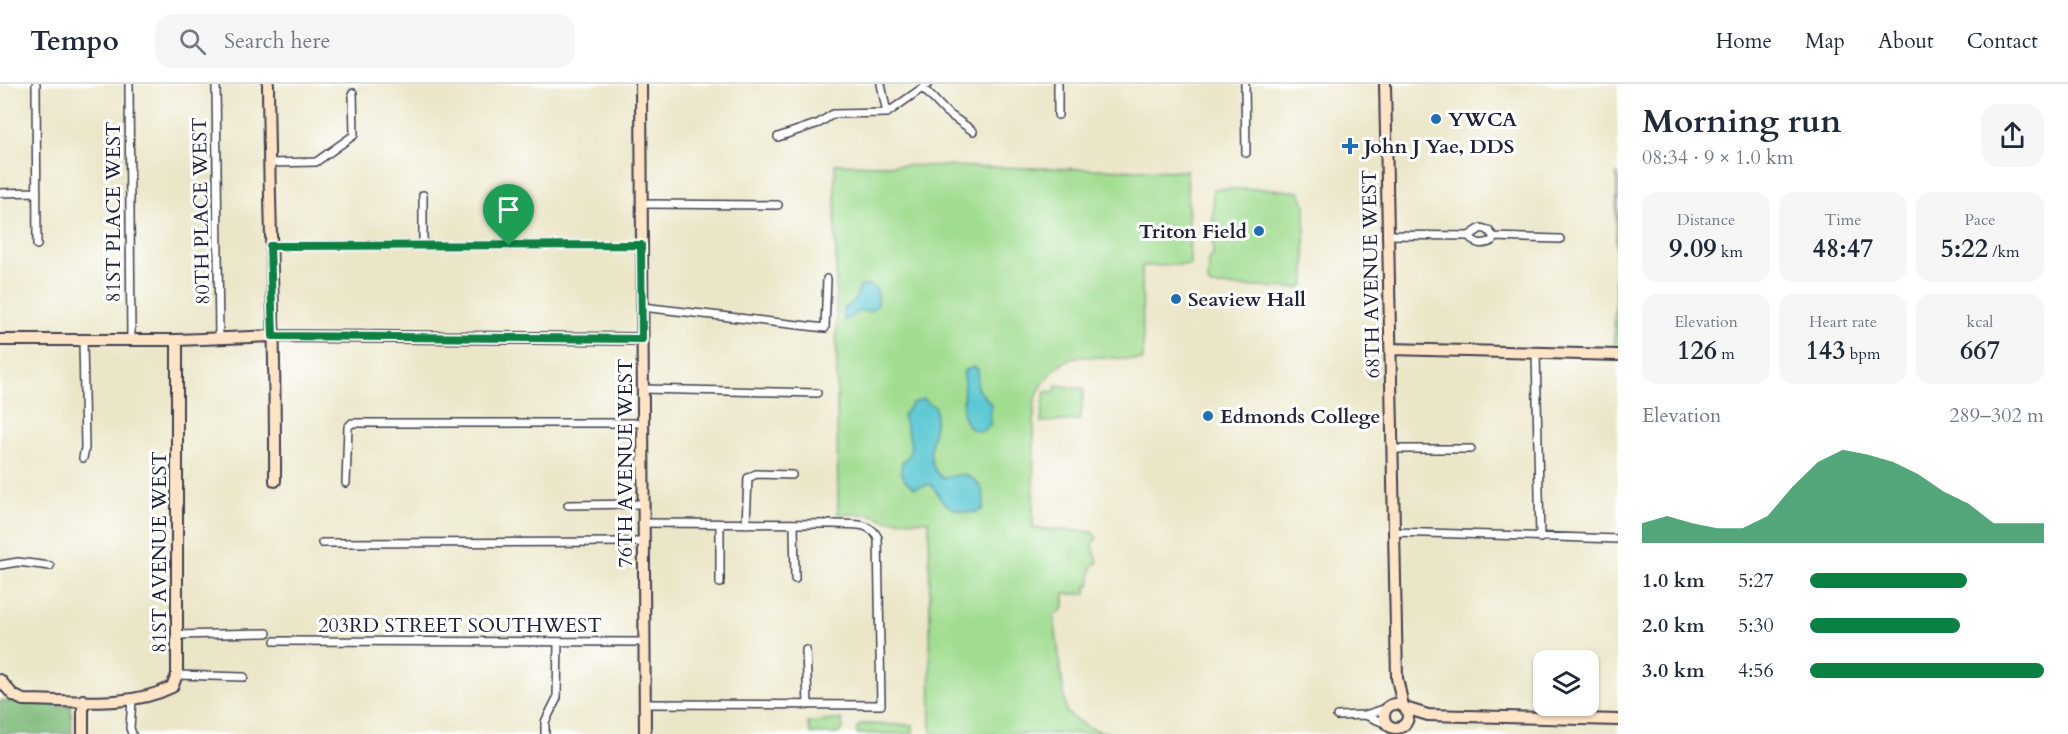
<!DOCTYPE html>
<meta charset="utf-8">
<style>
:root{--surface:#fff;--page:#f6f6f7;--text:#1f2937;--muted:#747a83;--line:#e0e1e3;--accent:#0b8043}
body{margin:0;font-family:Cardo,serif;background:var(--page);color:var(--text);height:100vh;display:flex;flex-direction:column;font-size:22px;white-space:nowrap}
*{box-sizing:border-box;margin:0}
p{font-size:20px;color:var(--muted)}
.icon{flex:none;width:33px;height:33px;fill:none;stroke:currentColor;stroke-width:2;stroke-linecap:round;stroke-linejoin:round}
.map{position:relative;flex:1;overflow:hidden}
.side{display:flex;flex-direction:column;background:var(--surface);width:450px}
.side>*{flex:none}
.fabs{position:absolute;left:1533px;top:566px;display:grid;gap:12px}
.fabs a{display:grid;place-items:center;width:66px;height:66px;border-radius:12px;background:var(--surface);box-shadow:0 2px 4px #0004;font-size:30px}
.pin{position:absolute;display:grid;place-items:center;width:51px;height:51px;color:#fff;margin:-62px -26px;border-radius:50% 50% 50% 0;rotate:-45deg;box-shadow:0 0 6px #0007}
.pin .icon{rotate:45deg}
.round{display:grid;place-items:center;flex:none;width:63px;height:63px;border-radius:18px;background:var(--page)}
.summary{display:flex;align-items:center;justify-content:space-between;height:102px;padding:0 24px}
h1{font-size:33px;font-weight:700;line-height:45px}
.stats{display:grid;grid-template-columns:repeat(3,1fr);gap:9px;height:102px;padding:6px 24px}
.stats div{display:grid;align-content:center;border-radius:15px;background:var(--page);text-align:center}
.stats b{font-size:26px;font-weight:700}
.stats small{font-size:16px;font-weight:400}
.stats p{font-size:16px}
.chart{height:168px;padding:12px 24px}
.chart p{display:flex;justify-content:space-between}
.chart svg{width:100%;height:108px;margin-top:6px;fill:var(--accent);opacity:.7}
ul{padding:0 24px;list-style:none;font-size:20px}
li{display:grid;grid-template-columns:96px 72px 1fr;align-items:center;height:45px}
li i{height:15px;border-radius:8px;background:var(--accent)}
header{display:flex;align-items:center;gap:36px;box-sizing:border-box;height:84px;padding:0 30px;background:var(--surface);border-bottom:2px solid var(--line)}
header strong{font-size:28px}
nav{display:flex;gap:33px;margin-inline-start:auto;font-size:21px}
.search{width:420px;height:54px;background:var(--page);display:flex;align-items:center;gap:15px;box-sizing:border-box;padding:0 21px;border-radius:18px;color:var(--muted);font-size:22px}
main{display:flex;flex:1;min-height:0}
.map>svg:first-child{display:block}
.green{fill:#a1dd91;stroke:#628066;stroke-width:1.5}
.forest{fill:#80bc7b;stroke:#516f5b;stroke-width:1.5}
.water{fill:#5bc8d3;stroke:#3e7587;stroke-width:1.5}
.lines{fill:none;stroke-linecap:round;stroke-linejoin:round}
.street-casing{stroke:#403f50;stroke-width:10}
.secondary-casing{stroke:#403f50;stroke-width:14}
.street{stroke:#fff;stroke-width:7}
.secondary{stroke:#fee4c6;stroke-width:10}
.route-casing{stroke:#fff;stroke-width:12}
.route{stroke:#0b8043;stroke-width:8}
.poi-dot{fill:#1f6fb2;stroke:#fff;stroke-width:2}
.labels{text-anchor:middle;dominant-baseline:central;stroke-width:6;stroke-linejoin:round;paint-order:stroke}
.poi-label{font-size:20px;font-weight:bold;fill:#22223b;stroke:#fff;text-anchor:start}
.street-label{font-size:20px;fill:#22223b;stroke:#fff}
</style>
<header>
<strong>Tempo</strong>
<div class="search"><svg class="icon" aria-label="search" viewBox="0 0 24 24"><circle cx="10" cy="10" r="6"/><path d="M15 15l6 6"/></svg>Search here</div>
<nav><a>Home</a><a>Map</a><a>About</a><a>Contact</a></nav>
</header>
<main>
<div class="map">
<svg width="1618" height="650" viewBox="0 0 1618 650">
<rect width="100%" height="100%" fill="#fff"/>
<filter id="ink" filterUnits="userSpaceOnUse"><feTurbulence type="fractalNoise" baseFrequency=".0167" numOctaves="2"/><feDisplacementMap in="SourceGraphic" scale="12" xChannelSelector="R" yChannelSelector="G"/><feConvolveMatrix kernelMatrix="1 2 1 2 8 2 1 2 1" color-interpolation-filters="sRGB"/></filter>
<filter id="wash" filterUnits="userSpaceOnUse"><feTurbulence type="fractalNoise" baseFrequency=".008" numOctaves="4" result="noise"/><feDisplacementMap in="SourceGraphic" scale="24" xChannelSelector="R" yChannelSelector="G"/><feGaussianBlur stdDeviation="1.35" result="paint"/><feColorMatrix in="noise" values="0 0 0 0 0 0 0 0 0 0 0 0 0 0 0 0 0 1.4 0 .05"/><feComposite in="paint" operator="in"/></filter>
<g filter="url(#wash)">
<rect width="100%" height="100%" fill="#ebe6c8"/>
<path class="green" d="M835 80 1187 87 1190 181 1142 182 1143 276C1129 276 1082 270 1072 274 1052 282 1039 302 1034 321L1033 444 1092 448 1097 454 1092 460 1098 478 1092 483 1090 502H1086V510H1064V524L1054 532 1066 628 1085 642 1109 650H931L929 437 886 436 869 430H838Z
M1617 90H1618V269H1614Z
M1213 105H1270L1300 108 1305 120V200L1300 204 1211 202 1208 199 1209 174 1213 173Z
M1056 301 1084 305 1080 336 1041 338 1045 307 1054 308Z
M842 635 843 645 838 650H811L808 639Z
M861 640 913 641V650H857V644Z"/>
<path class="forest" d="M0 617 71 621 72 650H0Z"/>
<path class="water" d="M870 201 877 206 878 221 870 227H859L844 237 843 225 853 219 861 202Z
M973 283 978 285 977 304 991 320 990 342 980 348 969 344 963 332 964 287Z
M923 315 935 323C940 349 918 372 942 394L964 390C980 397 988 408 982 426 971 432 950 426 941 416 937 410 936 405 930 400L915 404C905 399 899 390 902 379 919 366 907 349 903 332L912 319Z"/>
</g>
<g filter="url(#ink)">
<g class="lines">
<defs>
<path id="street" d="M36 0 37 161
M129 0 131 256
M216 0 219 254
M881 0 887 29
M1058 0V31
M1245 0 1246 69
M923 4 946 28 973 47
M778 53 819 39 833 30 887 29 928 0
M269 79 316 78 354 51 353 9
M0 109 37 108
M423 111V162
M642 120 778 121
M1388 151 1469 152 1481 144 1488 146 1494 153
M1469 152C1476 161 1482 161 1492 157L1494 153 1560 155
M270 162 641 161
M509 162V111
M642 223 825 244 827 195
M83 256 85 364 83 374
M1536 269 1540 454
M643 305 817 309
M1392 365H1471
M346 399 348 343 352 339H643
M568 421 643 420
M643 439 835 440C851 441 870 437 878 454L881 621 646 620
M746 440 748 394 756 390 792 391
M794 440 795 495
M1393 448 1618 455
M322 459 643 458
M0 481 18 478 50 482
M720 499V440
M177 551 267 549
M275 557 644 558
M806 566 808 621
M177 591 244 593
M132 616 130 644 132 650
M1365 631 1387 640
M1337 632 1365 631 1387 624
M545 650V638L557 614 558 558"/>
<path id="secondary" d="M268 0C269 132 276 265 275 397
M641 0 645 650
M1385 0 1397 594 1403 622
M0 256H177L273 252 642 255
M1391 265 1618 271
M0 596 13 611 23 616C72 616 128 625 172 603L177 591V256
M1384 632a12 12 0 1 1 24 0a12 12 0 1 1-24 0Z
M1405 624 1428 631 1618 636
M83 650V616"/>
</defs>
<use href="#street" class="street-casing"/>
<use href="#secondary" class="secondary-casing"/>
<use href="#street" class="street"/>
<use href="#secondary" class="secondary"/>
</g>
</g>
<g class="lines" filter="url(#ink)">
<defs>
<path id="route" d="M641 161 642 255 273 252 270 162Z"/>
</defs>
<use href="#route" class="route-casing"/>
<use href="#route" class="route"/>
</g>
<g class="poi-dot">
<circle cx="1436" cy="35" r="6"/>
<path d="M1347 53h6v6h6v6h-6v6h-6v-6h-6v-6h6z"/>
<circle cx="1259" cy="147" r="6"/>
<circle cx="1176" cy="215" r="6"/>
<circle cx="1208" cy="332" r="6"/>
</g>
<g class="labels">
<g class="poi-label">
<text x="1448" y="35">YWCA</text>
<text x="1364" y="62">John J Yae, DDS</text>
<text x="1247" y="147" text-anchor="end">Triton Field</text>
<text x="1188" y="215">Seaview Hall</text>
<text x="1220" y="332">Edmonds College</text>
</g>
<g class="street-label">
<text transform="translate(201 127) rotate(-91)">80TH PLACE WEST</text>
<text transform="translate(113 128) rotate(-90)">81ST PLACE WEST</text>
<text transform="translate(1371 190) rotate(-91)">68TH AVENUE WEST</text>
<text transform="translate(625 379) rotate(-90)">76TH AVENUE WEST</text>
<text transform="translate(159 468) rotate(-90)">81ST AVENUE WEST</text>
<text x="460" y="541">203RD STREET SOUTHWEST</text>
</g>
</g>
</svg>
<div class="fabs">
<a><svg class="icon" aria-label="layers" viewBox="0 0 24 24"><path d="M12 4l9 5-9 5-9-5zM3 14l9 5 9-5"/></svg></a>
</div>
<div class="pin" style="left:509px;top:162px;background:#1e9e55"><svg class="icon" aria-label="arrive" viewBox="0 0 24 24"><path d="M6 21V4h12l-3 4 3 4H6"/></svg></div>
</div>
<section class="side">
<div class="summary"><div><h1>Morning run</h1><p>08:34 · 9 × 1.0 km</p></div><a class="round"><svg class="icon" aria-label="share" viewBox="0 0 24 24"><path d="M12 15V3M7 8l5-5 5 5M5 13v7h14v-7"/></svg></a></div>
<div class="stats">
<div><p>Distance</p><b>9.09<small> km</small></b></div>
<div><p>Time</p><b>48:47</b></div>
<div><p>Pace</p><b>5:22<small> /km</small></b></div>
</div>
<div class="stats">
<div><p>Elevation</p><b>126<small> m</small></b></div>
<div><p>Heart rate</p><b>143<small> bpm</small></b></div>
<div><p>kcal</p><b>667</b></div>
</div>
<div class="chart"><p><span>Elevation</span>289–302 m</p>
<svg viewBox="0 0 160 44" preserveAspectRatio="none"><path d="M0 44V36L10 33L20 36L30 38L40 38L50 33L60 21L70 11L80 6L90 8L100 11L110 16L120 23L130 28L140 36L150 36L160 36V44z"/></svg>
</div>
<ul>
<li><b>1.0 km</b>5:27<i style="width:67%"></i></li>
<li><b>2.0 km</b>5:30<i style="width:64%"></i></li>
<li><b>3.0 km</b>4:56<i style="width:100%"></i></li>
</ul>
</section>
</main>
